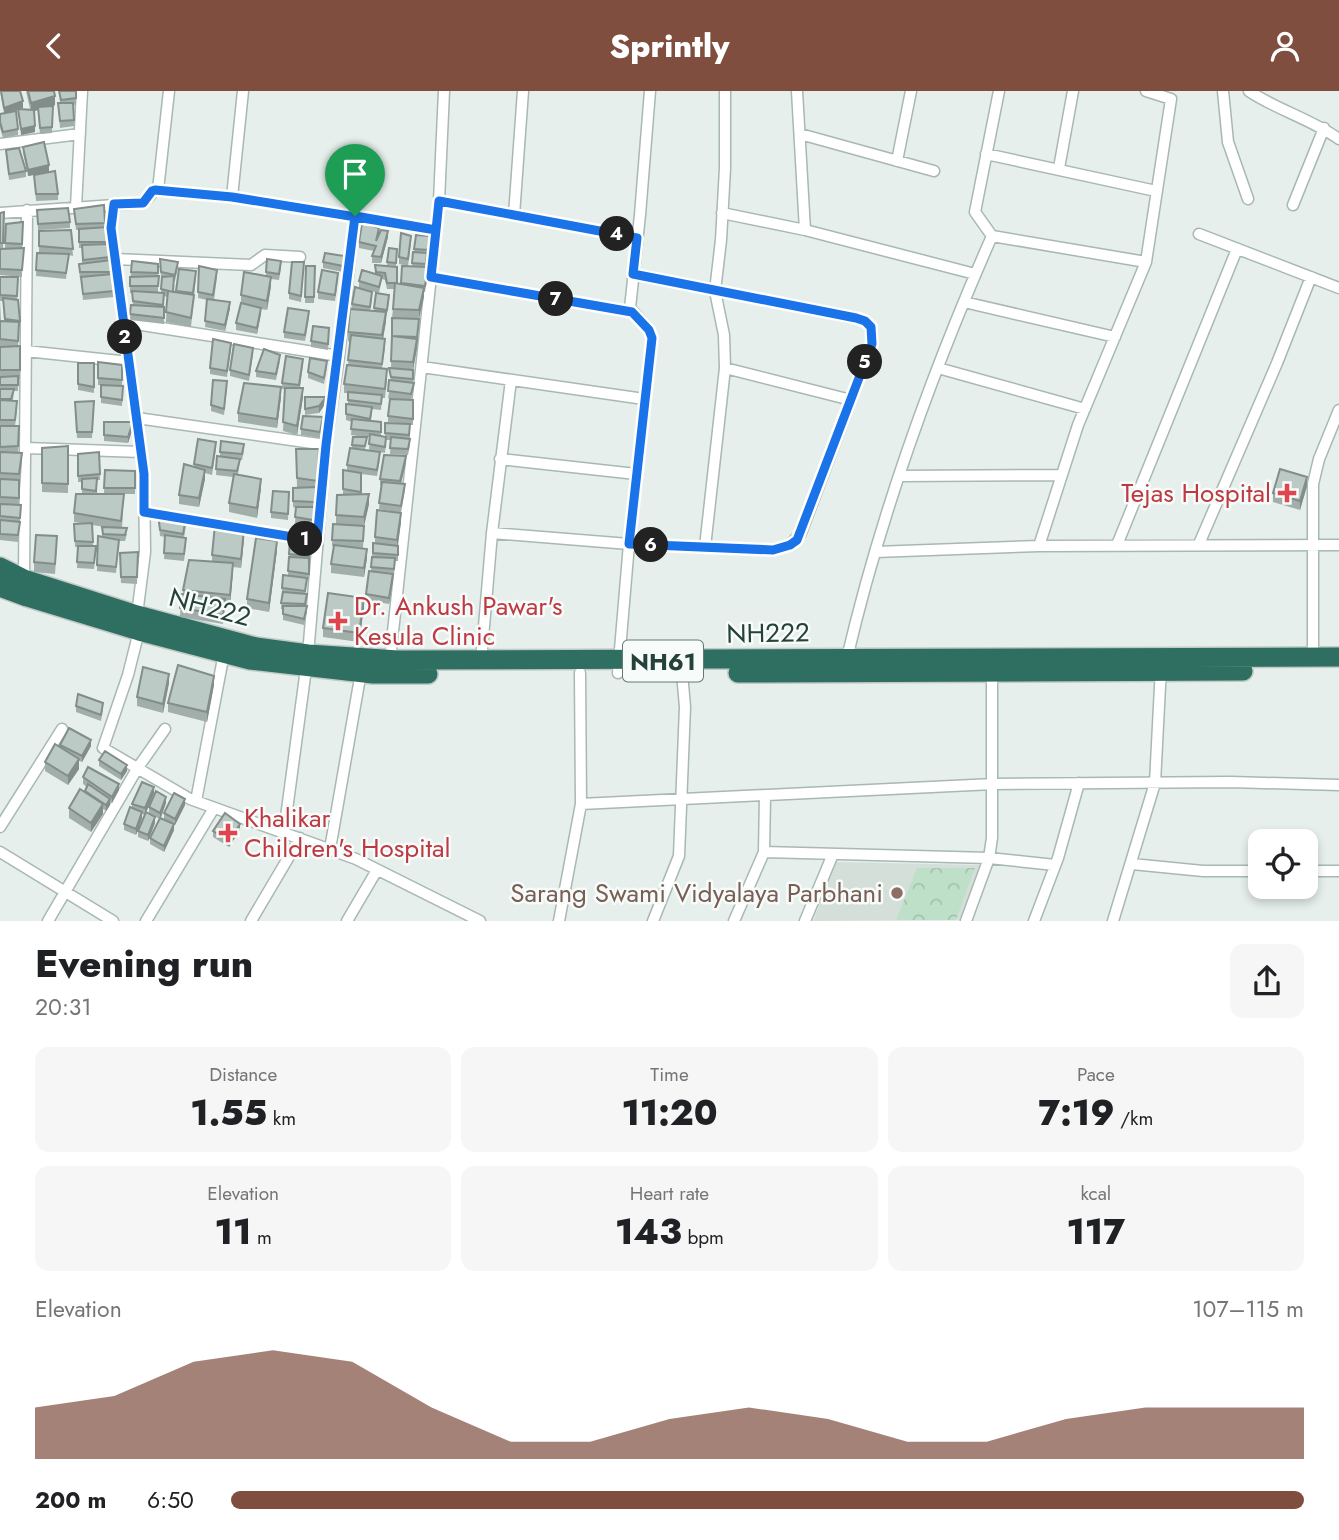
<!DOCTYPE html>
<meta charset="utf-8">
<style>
:root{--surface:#fff;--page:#f6f6f6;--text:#202124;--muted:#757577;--accent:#7f4e3f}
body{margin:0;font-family:Jost,sans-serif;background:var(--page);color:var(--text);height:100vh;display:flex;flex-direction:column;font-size:26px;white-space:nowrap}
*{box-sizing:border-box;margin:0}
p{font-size:23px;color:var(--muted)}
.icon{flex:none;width:38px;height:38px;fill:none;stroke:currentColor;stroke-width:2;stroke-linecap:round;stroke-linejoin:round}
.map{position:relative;height:830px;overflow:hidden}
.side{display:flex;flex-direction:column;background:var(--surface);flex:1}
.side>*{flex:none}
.buttons{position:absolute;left:1248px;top:738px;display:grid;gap:14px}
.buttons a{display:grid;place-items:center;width:70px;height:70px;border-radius:14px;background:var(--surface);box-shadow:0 4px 10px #0003;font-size:35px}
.pin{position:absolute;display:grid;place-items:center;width:60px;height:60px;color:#fff;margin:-72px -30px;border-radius:50% 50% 50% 0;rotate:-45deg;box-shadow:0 0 7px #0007}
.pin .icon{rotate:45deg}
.km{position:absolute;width:35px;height:35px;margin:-18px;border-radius:50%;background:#222;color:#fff;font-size:19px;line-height:35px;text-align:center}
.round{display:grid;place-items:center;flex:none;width:74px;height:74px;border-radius:14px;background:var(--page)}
.head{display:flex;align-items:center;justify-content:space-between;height:119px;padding:0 35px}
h1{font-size:38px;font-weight:800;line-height:52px}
.figures{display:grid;grid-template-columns:repeat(3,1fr);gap:10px;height:119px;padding:7px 35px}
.figures div{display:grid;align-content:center;border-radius:14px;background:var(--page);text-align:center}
.figures b{font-size:35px;font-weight:800}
.figures small{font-size:19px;font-weight:400}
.figures p{font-size:19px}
.chart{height:196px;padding:14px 35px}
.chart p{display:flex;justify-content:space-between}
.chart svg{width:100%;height:126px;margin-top:7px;fill:var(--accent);opacity:.7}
ul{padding:0 35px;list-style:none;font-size:23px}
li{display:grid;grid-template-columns:112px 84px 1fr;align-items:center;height:52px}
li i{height:18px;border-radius:9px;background:var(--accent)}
header{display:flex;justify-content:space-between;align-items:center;height:91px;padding:0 35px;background:var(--accent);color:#fff;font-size:32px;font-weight:800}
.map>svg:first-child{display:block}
.built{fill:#d4dfda}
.park{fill:url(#park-crowns)}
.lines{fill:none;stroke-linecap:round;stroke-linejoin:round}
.street-casing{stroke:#a8b8b2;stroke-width:13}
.highway-casing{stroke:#c2cac8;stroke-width:22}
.street{stroke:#fff;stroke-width:10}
.highway{stroke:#2f6f62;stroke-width:19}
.wall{fill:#a1aea9;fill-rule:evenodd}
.shaded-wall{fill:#838d89}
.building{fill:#bbcac4;stroke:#838d89;stroke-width:2}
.route-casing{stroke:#fff;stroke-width:14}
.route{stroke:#1a73e8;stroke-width:9}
.health-dot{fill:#e0444e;stroke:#f7fbf9;stroke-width:2.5}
.education-dot{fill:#8d6e63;stroke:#f7fbf9;stroke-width:2.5}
.labels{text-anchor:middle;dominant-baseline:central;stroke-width:5;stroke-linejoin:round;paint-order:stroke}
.shield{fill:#f7fbf9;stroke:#637a73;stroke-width:2}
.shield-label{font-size:24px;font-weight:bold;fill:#24423a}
.health-label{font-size:26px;fill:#be3a42;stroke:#f7fbf9;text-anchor:start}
.street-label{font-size:26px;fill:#24423a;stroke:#f7fbf9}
.education-label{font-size:26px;fill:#785e54;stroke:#f7fbf9;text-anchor:end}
</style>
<header><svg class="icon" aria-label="back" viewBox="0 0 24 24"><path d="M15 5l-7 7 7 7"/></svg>Sprintly<svg class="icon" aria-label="person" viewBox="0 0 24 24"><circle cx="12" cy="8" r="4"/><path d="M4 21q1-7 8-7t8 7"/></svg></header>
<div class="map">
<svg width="1339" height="830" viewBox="0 0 1339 830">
<defs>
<pattern id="park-crowns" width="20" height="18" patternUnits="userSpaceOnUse" patternTransform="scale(1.75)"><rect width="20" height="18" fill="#bfe0c8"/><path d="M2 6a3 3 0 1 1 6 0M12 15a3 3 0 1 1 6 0" fill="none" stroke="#a4c1ad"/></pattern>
</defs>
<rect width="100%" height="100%" fill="#e6efeb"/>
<path class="built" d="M836 771 980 774 960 829 813 830Z"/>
<path class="park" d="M917 777H975L956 829H896Z"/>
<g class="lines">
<defs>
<path id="street" d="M797 0 805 139 975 183
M1223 0 1228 51 1248 108
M1249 0C1277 19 1311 28 1339 48
M800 43 934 80
M0 53 80 43
M986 63 1156 100
M897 70 911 0
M1059 77 1073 0
M158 99 169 0
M232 106 243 0
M439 110 637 147
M114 113 111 137 144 383 145 461 137 524
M1293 114 1324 37
M76 116 82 0
M0 122 143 112 155 99 232 106 436 139
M722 122 805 139
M514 124 523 0
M1199 143 1339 197
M115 168 251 174 265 164 300 166
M1146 171 1171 8 1146 0
M431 186 632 221
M964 211 1115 246
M123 231 339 265
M26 260 129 271
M422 276 644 308
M725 277 851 309
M938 277 1085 318
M137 327 326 354
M26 357 141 361
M500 368 636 383
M899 385 1062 384
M144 421 317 450
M492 442 629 453 773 459 790 454 801 442 872 253 871 236 865 230 856 227 633 183
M1199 453 1277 272 1311 186
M1117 454 1237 158
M1039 455 1339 454
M705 456 725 277 724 244 715 200 721 149 725 77V0
M875 461 1039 455 1078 334 1146 171 992 145
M24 488 27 119
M139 540 128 584 103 657 190 708 356 768 480 830
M1313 566V393L1319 368 1339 319
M847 567C881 422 932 281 992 145L975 121 999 0
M390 569 439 110 444 0
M481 570 492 442 511 289
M618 582 629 453 652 247 649 239 630 217 640 124 650 0
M196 710 224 562
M581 713 993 693 1231 691 1339 694
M0 736 62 638
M284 741 308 563 326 354 339 265 355 125
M330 758 361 581
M0 761 113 830
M764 761 989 767 1055 774
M1132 773 1203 780H1260
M1306 780H1339
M48 830 137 678 165 638
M146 830 214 717
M251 830 300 747
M347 830 377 779
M559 830 581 713 580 582
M653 830 679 765 685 616 682 582
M734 830 764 761 765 705
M805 830 833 763
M966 830 989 767 992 747V581
M1034 830 1058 767 1079 692
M1113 830 1155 692 1161 576"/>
<path id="highway" d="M0 476 24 488 137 524 256 556 308 563 398 569 1339 566
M0 496 27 506 139 540 250 569 373 583H428
M738 582 1243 580"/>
</defs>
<use href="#street" class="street-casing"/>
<use href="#highway" class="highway-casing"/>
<use href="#street" class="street"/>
<use href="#highway" class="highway"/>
</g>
<path class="wall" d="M0 0H20L23 17 19 18H30L26 0H54L55 14 53 15 52 42 40 43 38 19 34 20 35 41 21 44 18 18 9 21 18 38V44L3 47 0 37V23L4 22Z
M59 0H76V13L74 14V35L60 37 58 12H60Z
M23 56 49 81 28 85 23 62Z
M6 59 26 80V86L9 89Z
M34 84 58 103V109L36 110Z
M104 114 105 137 109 151 110 169H112L114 206 83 209 81 188H80L79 179 82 172V157H79V139H76L74 118Z
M37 119 70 131V137L38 139Z
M4 121 3 158H5L6 133 23 131 22 186 0 184V122Z
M71 139 73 165 69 164 66 188 36 185 37 162 39 161V140Z
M416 144 431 151 429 165H427V176L428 183 425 201H424L419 227 417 257 413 279V292L414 298 411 309H413V334H410V354L408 364 390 363 391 349H386L385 362 369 359 370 346H367L365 358 352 357 353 346H365L351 344 352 331 346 329V313H348V302H344V293L348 274 350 251 348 250V241L352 213 372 207 370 220H374L376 202 389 210 383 248 385 257 382 277 387 287 385 307H382L381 319 372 318 371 330 381 331V345L385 346V332L405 333 388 331V325L403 309 388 307 391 289 389 277H391L392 227 395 198H387L385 189 382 188 379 202 359 197V190L375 183V174L397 193H401L412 176 413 161H414Z
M378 146H388L381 172H372V165L374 160 359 157V151Z
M411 152 408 175 399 173V166Z
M389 157 397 158 396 175 387 174Z
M160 168 178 177 175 190H174L173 201 176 202 179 178 196 186 191 236 166 231 167 206 164 205V233L130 229 131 214H133L132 202H130V192L132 170 158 173V202H161L162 187H161Z
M304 171 301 211 289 208V202Z
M323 171H344L343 181 323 177Z
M199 175 217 186 214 209 230 217 225 240 205 236 207 209 198 207Z
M306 175H315L314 212H305Z
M281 176 279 189 271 188V195L267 219 261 218 257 243 236 239V232L241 213V204L266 185V181Z
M0 186 18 192 17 209 20 236H19L18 255H20V288H18V300H14L13 310 17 319 15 335H19L18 362 22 371 19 414 21 420 18 451 0 449ZM0 210H3L4 230H1Z
M338 188 335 210 318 208V201Z
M309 227 305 250 284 247V241Z
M329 243 328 259 311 256V250Z
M231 258 227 286 210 283V277Z
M253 263 249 290 230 285V279Z
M280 270 276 289 256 286V280Z
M98 271 122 274V295L123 301 122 315 101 312V294H98Z
M78 272H94V302L78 299Z
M303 274 300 297 303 306 297 344 283 340 285 298H282V292Z
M327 276 324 293 308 287V281Z
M227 296 224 324 211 320V314Z
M281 306 277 337 238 331V322Z
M305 306 326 312 319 322 305 324Z
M94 310 92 347H77L75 311Z
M104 331 133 337 128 352 104 350Z
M323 332 320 347 301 344V338Z
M221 350 244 360 242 369H240L238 384 261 397 257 427 229 421V412L233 386 216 384 217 365H220Z
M68 355V402L42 401V357Z
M216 358 212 384 205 382V388L199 416 179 413V404L194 376V373Z
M296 358H319L318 399H316L315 416 316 422 313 436 295 432 296 417 293 416V397H301L297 396Z
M99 361 100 389H97V403H104L105 379 135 380V403H124L122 437 127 443 125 450H119L116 482 97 480 98 445 102 446V436H105L92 434 93 455 96 461 94 478 77 477 78 456H75L74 433 83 432 74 431V422L82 403V391H78V363Z
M380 368 377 385 361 383V403L369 413 364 435 363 457 350 456 367 467 364 486 331 482V473L334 455H332L333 433H336V424L343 404V379H347V374Z
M406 371 401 393 405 399 401 422 379 418 381 395 380 394V388Z
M1307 395 1300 419 1273 411V402Z
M289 401 288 429 271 427V421Z
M158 423 186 434 184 447 186 453 184 470 164 468 165 446 160 445Z
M401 431 398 455V470H395L393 489 389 513 366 509V503L371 480 373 452 375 453V446Z
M244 447 241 477 233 476 230 514 225 513 223 533 180 526 181 503H183V499L212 470V464Z
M310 451 309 489H307L305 503 307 521 304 534 283 529V518H281L282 497 288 484 289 463Z
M57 455 55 483 34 481V471Z
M277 459 269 521 247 517V508Z
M138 461 137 493 121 492 120 462Z
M364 516 359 551 323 546V537Z
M169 592 163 622 137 615V606Z
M214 594 207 631 168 621V612Z
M76 615 103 618 101 630 76 621Z
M60 654 91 655 82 671 79 670V678L68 694 45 680V671L60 656Z
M99 669 127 680 121 689 99 675Z
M83 686 119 699 112 712 110 711V714L106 720 103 718V723L91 741 69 727V717L85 701 87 696 83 693Z
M154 702 145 724 142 723V727L136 744 124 739V733L132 717V713Z
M166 712 161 727 164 728V722L185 714 175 734 174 733V739L164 761 150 753V747L160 728 149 723V716Z
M155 732 148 750 138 746V740Z
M240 739 229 756 213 746V740Z"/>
<path class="shaded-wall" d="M55 5V14L53 15 52 42 53 15 31 21V12Z
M23 10V17L4 23V17Z
M35 35V41L21 44V38Z
M49 74V81L28 85V79Z
M388 140V146L381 172V166Z
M271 186V195L267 219V210Z
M424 197V206L419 228V219Z
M230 211V217L225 240V234Z
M261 217V223L257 243V237Z
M386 221V231L382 253V244Z
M419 228 417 257 413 279V294V271Z
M281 296V306L277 337V328Z
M303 297V306L297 344V335Z
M326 306V312L319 322V315Z
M133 331V337L128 352V346Z
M406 365V371L400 396V390Z
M205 379V388L199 416V407Z
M1307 386V395L1300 419V410Z
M261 388V397L257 427V417Z
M369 403V413L364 435V426Z
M401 422V431L397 458V449Z
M244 438V447L241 477V468Z
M277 450V459L269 521V512Z
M367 458V467L364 486V477Z
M233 472V481L230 514V504Z
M393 483V489L389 513V507Z
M364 507V516L359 551V542Z
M169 583V592L163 622V613Z
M214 585V594L207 631V621Z
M91 649V655L82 671V665Z
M79 668V678L68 694V685Z
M127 674V680L121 689V683Z
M119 693V699L112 712V706Z
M154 696V702L145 724V717Z
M166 706V712L160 728V722Z
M110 708V714L106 720V714Z
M185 708V714L175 734V728Z
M103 713V723L91 741V732Z
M142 721V727L136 744V738Z
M155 726V732L148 750V744Z
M174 733V739L164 761V755Z
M240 733V739L229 756V750Z"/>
<path class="building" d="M1 0H20L23 10 4 17Z
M28 0H54L55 5 31 12Z
M59 0H76V7L61 9Z
M58 12H73L74 29 60 30Z
M53 15 52 36 40 37 38 16Z
M18 18 34 19 35 35 21 38Z
M16 20 18 38 3 41 0 31V23Z
M44 51 49 74 28 79 23 56Z
M19 57 26 80 9 83 6 59Z
M55 80 58 103H36L34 84Z
M104 114 105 132 76 133 74 118Z
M68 117 70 131 38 133 37 119Z
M4 121 3 152H0V122Z
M23 131 22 153 5 152 6 133Z
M362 132 379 137 376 150 381 139 388 140 381 166 372 165 376 155 359 151Z
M108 136 109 151H79V138Z
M71 139 73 158 39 155V140Z
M401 142 411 145 408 168 399 166Z
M416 144 431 145 429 159 414 158Z
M109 153 110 166 83 169 82 154Z
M24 157 22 179 0 178V158Z
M389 157 397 158 396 172 387 171Z
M413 161 427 162 426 173 412 172Z
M37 162 69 163 66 182 36 179Z
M325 162 344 165 343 175 323 171Z
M160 168 178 171 175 184 161 181Z
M267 168 281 170 279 183 266 181Z
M112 169V181H80L79 173Z
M132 170 158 173V182L131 181Z
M292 171H304L301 205 289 202Z
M375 174 397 176V192H387L385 182 376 181Z
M199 175 217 179 213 204 198 201Z
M306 175H315L314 206H305Z
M402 175 428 176 425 195 401 192Z
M179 178 196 180 193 202 176 200Z
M322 179 338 182 335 204 318 201Z
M362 179 382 185 379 196 359 190Z
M244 181 271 186 267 210 241 204Z
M112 183 114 200 83 203 81 186Z
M159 185 158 195H130V186Z
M174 185 173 201 161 198 162 186Z
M0 186H18L17 205 0 204Z
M395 192 424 197 419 219 393 218Z
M355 196 372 201 370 216 352 213Z
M132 200 164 202 163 214 133 210Z
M168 200 194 204 191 227 166 221Z
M376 202 389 204 387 219 374 217Z
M3 207 18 209 20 230 5 228Z
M207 208 230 211 225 234 205 230Z
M241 212 261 217 257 237 236 232Z
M131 214 164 216V227L130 223Z
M288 217 309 220 305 244 284 241Z
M350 218 386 221 382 244 348 241Z
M392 227 419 228 417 246 392 245Z
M0 230 19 231 18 250 0 248Z
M313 235 329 237 328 253 311 250Z
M351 244 385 248 382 273 348 269Z
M392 245 417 248 413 271 391 270Z
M213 248 231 252 227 280 210 277Z
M234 253 253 257 249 284 230 279Z
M20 255V279H0V256Z
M264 258 280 264 276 283 256 280Z
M286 265 303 268 299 294 282 292Z
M310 267 327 270 324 287 308 281Z
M98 271 122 274V289L98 287Z
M78 272H94V296L78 293Z
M347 274 387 278 385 298 344 293Z
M389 277 413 279V288L391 286Z
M18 285V294H0V286Z
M213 289 227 290 224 318 211 314Z
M389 289 414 292 411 303 388 300Z
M244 292 281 296 277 328 238 322Z
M101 294 123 295 122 309 101 306Z
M285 297H303L297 335 283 331Z
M0 298H14L11 308H0Z
M348 301 382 304 381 313 348 309Z
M305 306H326L319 315 305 318Z
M390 308 413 309V328L388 325Z
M0 309 17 310 15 329H0Z
M94 310 92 341H77L75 311Z
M346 313 372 316 370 328 346 323Z
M303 325 323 326 320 341 301 338Z
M352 328 381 331V341L351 338Z
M104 331H133L128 346 104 344Z
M385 332 410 333 409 344 385 342Z
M0 335H19L18 355 0 356Z
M370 343 386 346 385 356 369 353Z
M353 346H367L365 355 352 354Z
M391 346 410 348 408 358 390 357Z
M198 348 216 351 212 377 194 373Z
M221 350 244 353 242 363 220 361Z
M68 355V393L42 392V357Z
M350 357 380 361 377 379 347 374Z
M296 358H319L318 390 297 387Z
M0 361 22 362 19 383 0 382Z
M99 361 100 383 78 385V363Z
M384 364 406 365 400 390 380 388Z
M217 365 240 368 237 380 216 378Z
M184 373 205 379 199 407 179 404Z
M1280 378 1307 386 1300 410 1273 402Z
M105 379 135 380V397H104Z
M343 379 361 382V401L343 398Z
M234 383 261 388 257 417 229 412Z
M97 387 96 400 82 398V388Z
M0 388 19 389V407L0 406Z
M382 391 405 393 401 415 379 412Z
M316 396 315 411 293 410V397Z
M273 400 289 401 288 423 271 421Z
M76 403H124L121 430 74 422Z
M369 403 364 426 336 424 337 404Z
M0 413 21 414 20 427 0 425Z
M296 416H316L313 429 295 426Z
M377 419 401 422 397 449 375 446Z
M158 423 186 427 183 443 160 439Z
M0 429 20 431 18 444 0 443Z
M92 432 93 451 75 450 74 433Z
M333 433 364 435 363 450 332 449Z
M215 434 244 438 241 468 212 464Z
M102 436 127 437 125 444 103 443Z
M36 444 57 445 55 473 34 471Z
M165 444 186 447 184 463 164 462Z
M98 445 119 449 116 476 97 474Z
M256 447 277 450 269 512 247 508Z
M290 449 310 451 309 465 289 463Z
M373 452 398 455V464L373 462Z
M334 454 367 458 364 477 331 473Z
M78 455H96L94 472 77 471Z
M138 461 137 486H121L120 462Z
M289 466 309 467V483L288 480Z
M372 466 395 467 394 478 371 476Z
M189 469 233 472 230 504 183 499Z
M369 480 393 483 389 507 366 503Z
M283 484 307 487 305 500 282 497Z
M283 501 307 503 305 513 281 512Z
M328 502 364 507 359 542 323 537Z
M181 503 225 508 223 524 180 517Z
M283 515H307L304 528 283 523Z
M178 574 214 585 207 621 168 612Z
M143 576 169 583 163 613 137 606Z
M78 603 103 612 101 624 76 615Z
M69 637 91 649 82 665 60 654Z
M55 653 79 668 68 685 45 671Z
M105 660 127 674 121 683 99 669Z
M88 676 119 693 112 706 83 686Z
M142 691 154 696 145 717 132 713Z
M88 693 110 708 106 714 85 700Z
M80 698 103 713 91 732 69 717Z
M156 700 166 706 160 722 149 716Z
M174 702 185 708 175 728 164 722Z
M130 716 142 721 136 738 124 733Z
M146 721 155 726 148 744 138 740Z
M225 722 240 733 229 750 213 740Z
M160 727 174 733 164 755 150 747Z"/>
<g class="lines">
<defs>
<path id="route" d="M355 125 326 354 317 450 144 421V383L111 137 114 113 143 112 152 100 155 99 232 106 436 139 439 110 637 147 633 183 856 227 865 230 871 236 872 253 797 449 790 454 773 459 629 453 652 247 649 239 632 221 431 186 436 139 355 125"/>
</defs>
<use href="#route" class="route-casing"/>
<use href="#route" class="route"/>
</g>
<g class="health-dot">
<path d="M1283.5 391.5h7v7h7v7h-7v7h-7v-7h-7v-7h7z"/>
<path d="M334.5 519.5h7v7h7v7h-7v7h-7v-7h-7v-7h7z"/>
<path d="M224.5 731.5h7v7h7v7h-7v7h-7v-7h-7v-7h7z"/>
</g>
<circle class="education-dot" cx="897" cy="802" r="7"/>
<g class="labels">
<rect class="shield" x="623" y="549.5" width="80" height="41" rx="5"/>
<g class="shield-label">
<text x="663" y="570">NH61</text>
</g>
<g class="health-label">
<text x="1271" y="402" text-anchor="end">Tejas Hospital</text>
<text x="354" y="515">Dr. Ankush Pawar's<tspan x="354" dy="30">Kesula Clinic</tspan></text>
<text x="244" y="727">Khalikar<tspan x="244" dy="30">Children's Hospital</tspan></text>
</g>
<g class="street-label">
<text transform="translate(210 516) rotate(15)">NH222</text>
<text transform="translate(768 542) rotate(-1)">NH222</text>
</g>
<g class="education-label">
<text x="883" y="802">Sarang Swami Vidyalaya Parbhani</text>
</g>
</g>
</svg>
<div class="buttons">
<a><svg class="icon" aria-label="locate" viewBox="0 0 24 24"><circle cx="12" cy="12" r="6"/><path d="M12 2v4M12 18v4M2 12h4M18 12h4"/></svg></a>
</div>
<div class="pin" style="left:355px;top:125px;background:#1e9e55"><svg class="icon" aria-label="arrive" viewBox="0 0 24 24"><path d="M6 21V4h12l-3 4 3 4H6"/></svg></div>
<b class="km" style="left:305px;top:448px">1</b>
<b class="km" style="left:125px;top:246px">2</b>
<b class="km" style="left:617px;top:143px">4</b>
<b class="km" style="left:865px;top:271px">5</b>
<b class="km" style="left:651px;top:454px">6</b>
<b class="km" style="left:556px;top:208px">7</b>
</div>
<section class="side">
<div class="head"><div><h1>Evening run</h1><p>20:31</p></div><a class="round"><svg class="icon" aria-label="share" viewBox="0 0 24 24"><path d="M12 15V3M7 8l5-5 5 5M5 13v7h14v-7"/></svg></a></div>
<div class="figures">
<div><p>Distance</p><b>1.55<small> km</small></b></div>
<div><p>Time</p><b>11:20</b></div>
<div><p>Pace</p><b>7:19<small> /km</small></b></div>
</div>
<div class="figures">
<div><p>Elevation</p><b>11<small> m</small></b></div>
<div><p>Heart rate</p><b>143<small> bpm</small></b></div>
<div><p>kcal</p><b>117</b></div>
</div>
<div class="chart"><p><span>Elevation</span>107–115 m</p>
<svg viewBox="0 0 160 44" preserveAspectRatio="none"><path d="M0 44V26L10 22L20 10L30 6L40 10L50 26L60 38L70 38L80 30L90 26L100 30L110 38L120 38L130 30L140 26L150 26L160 26V44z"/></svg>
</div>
<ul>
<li><b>200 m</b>6:50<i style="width:100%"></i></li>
</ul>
</section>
